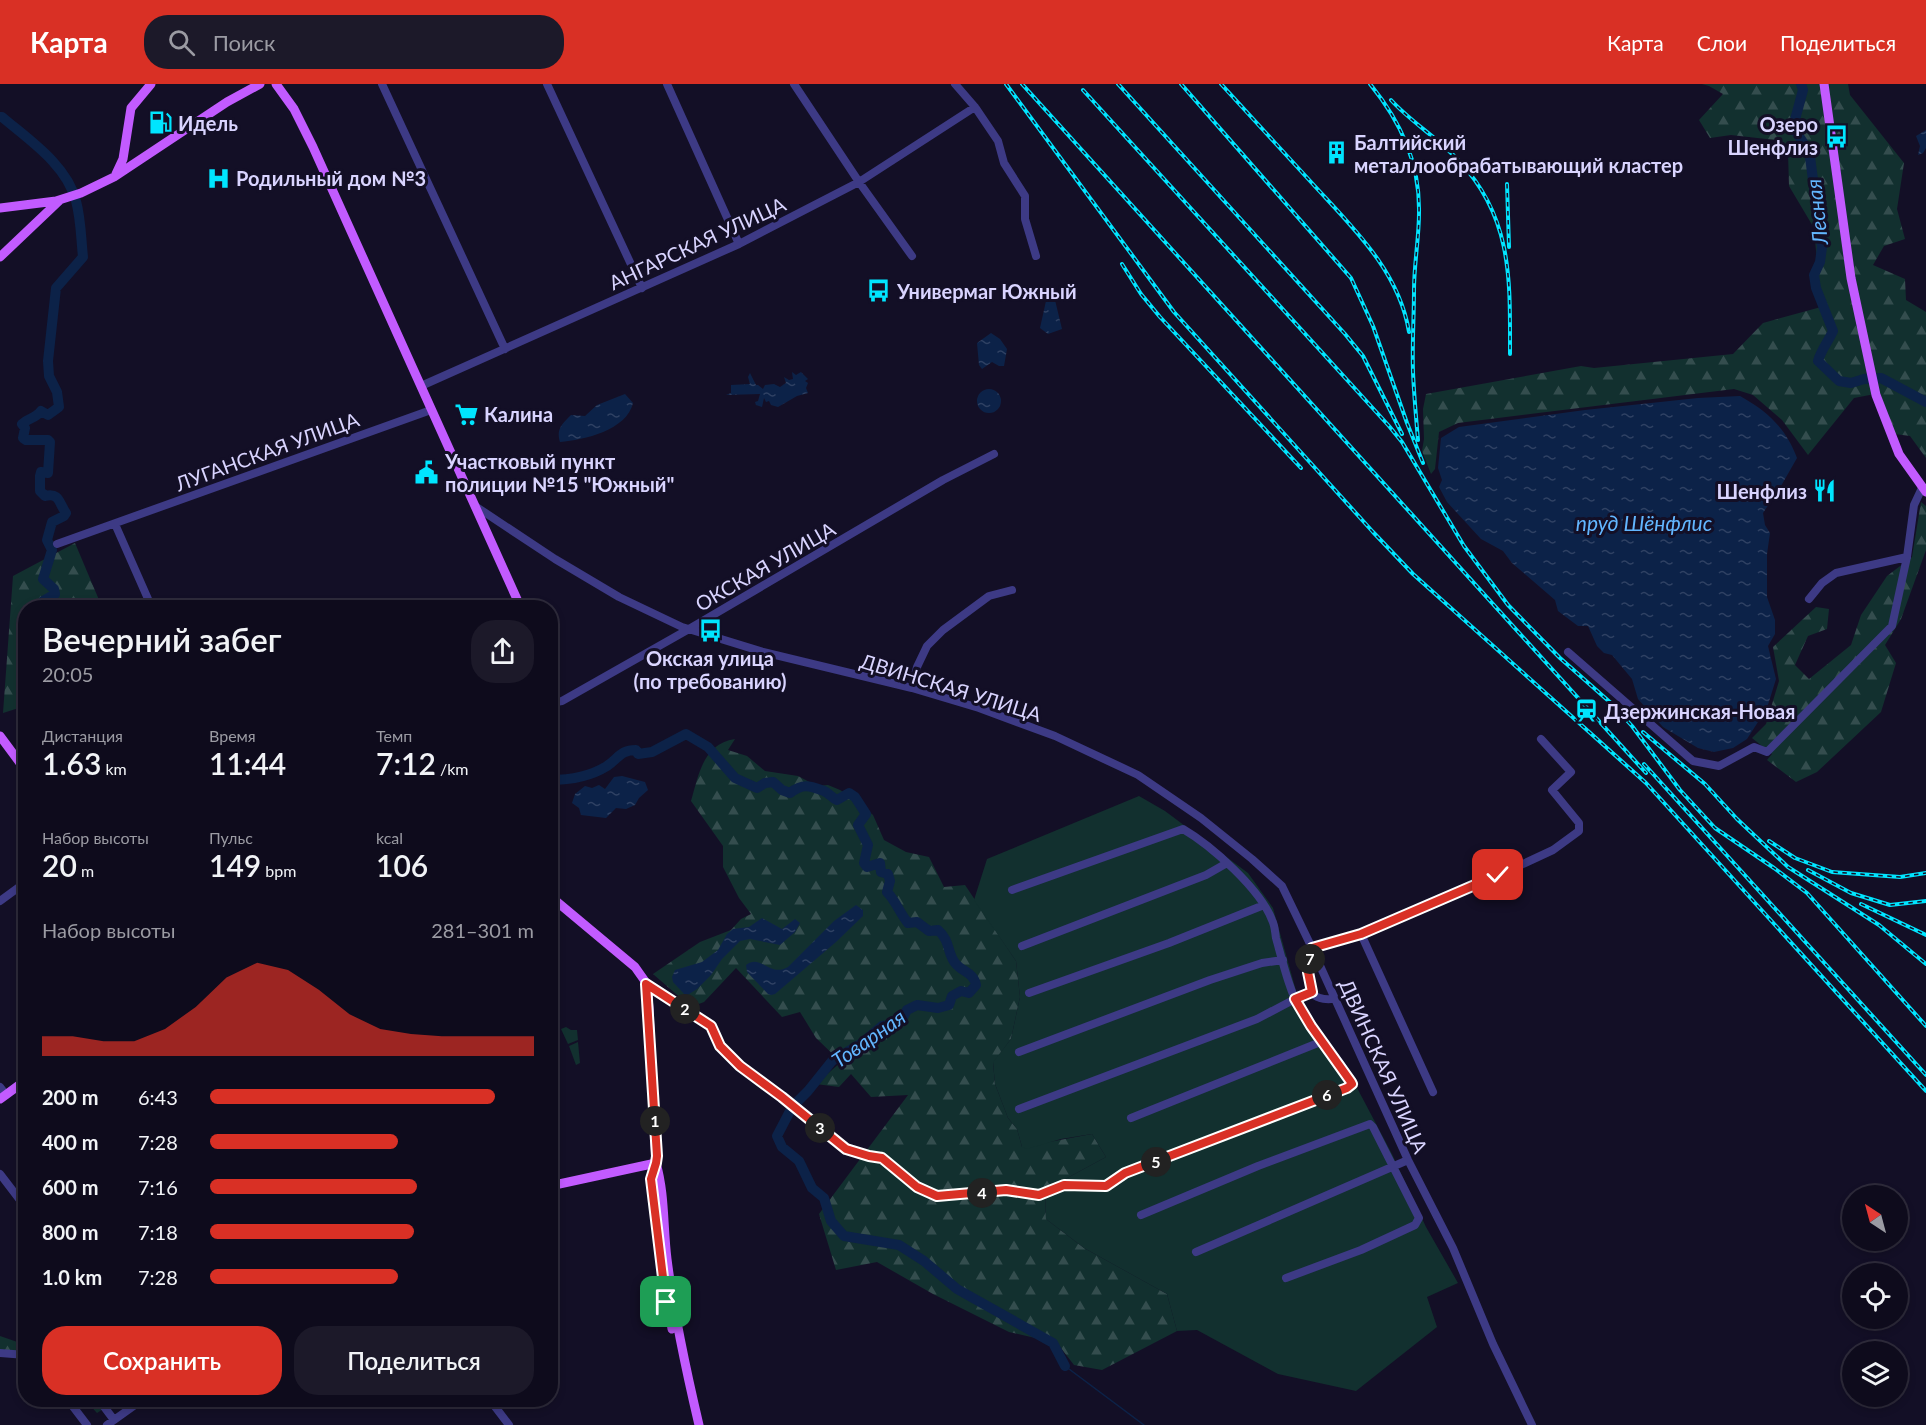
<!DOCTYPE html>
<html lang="ru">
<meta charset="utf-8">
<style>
:root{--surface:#0e0b1c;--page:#1c1929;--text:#f1f3f6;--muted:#9b9ba3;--line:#2e2b3b;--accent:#d93025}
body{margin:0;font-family:Lato,sans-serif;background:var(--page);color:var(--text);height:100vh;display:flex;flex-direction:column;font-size:22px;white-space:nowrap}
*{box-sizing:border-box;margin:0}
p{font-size:20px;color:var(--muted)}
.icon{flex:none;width:33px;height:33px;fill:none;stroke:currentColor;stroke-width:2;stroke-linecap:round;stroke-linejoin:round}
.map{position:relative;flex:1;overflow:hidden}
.drawer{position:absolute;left:18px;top:516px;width:540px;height:807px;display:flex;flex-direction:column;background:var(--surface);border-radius:24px;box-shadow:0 3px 9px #0003,0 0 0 2px var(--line)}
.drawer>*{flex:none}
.needle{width:39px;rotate:324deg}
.tools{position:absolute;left:1842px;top:1101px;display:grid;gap:12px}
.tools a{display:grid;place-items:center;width:66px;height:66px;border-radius:50%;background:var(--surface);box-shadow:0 3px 9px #0003,0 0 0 2px var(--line);font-size:30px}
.pin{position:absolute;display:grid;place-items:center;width:51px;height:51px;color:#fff;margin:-26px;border-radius:12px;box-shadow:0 3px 9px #0006}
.km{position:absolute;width:30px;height:30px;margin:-15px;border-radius:50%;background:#222;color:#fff;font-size:16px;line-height:30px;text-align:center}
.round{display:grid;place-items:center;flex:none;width:63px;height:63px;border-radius:24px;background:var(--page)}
.summary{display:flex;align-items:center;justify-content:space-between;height:102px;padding:0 24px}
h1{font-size:33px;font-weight:600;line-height:45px}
.metrics{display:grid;grid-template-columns:repeat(3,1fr);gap:9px;height:102px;padding:6px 24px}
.metrics div{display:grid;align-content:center}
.metrics b{font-size:30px;font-weight:600}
.metrics small{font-size:16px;font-weight:400}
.metrics p{font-size:16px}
.chart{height:168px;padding:12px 24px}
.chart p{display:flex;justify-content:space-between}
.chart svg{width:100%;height:108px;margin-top:6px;fill:var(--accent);opacity:.7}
.button{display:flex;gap:12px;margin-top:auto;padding:12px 24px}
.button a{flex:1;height:69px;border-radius:24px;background:var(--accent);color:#fff;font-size:24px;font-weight:600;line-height:69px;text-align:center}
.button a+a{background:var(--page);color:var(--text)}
ul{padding:0 24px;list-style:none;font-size:20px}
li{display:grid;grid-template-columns:96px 72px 1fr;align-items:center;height:45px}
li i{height:15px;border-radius:8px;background:var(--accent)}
header{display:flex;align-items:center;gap:36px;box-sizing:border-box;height:84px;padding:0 30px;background:var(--accent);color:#fff}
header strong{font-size:28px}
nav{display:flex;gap:33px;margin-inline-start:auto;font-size:21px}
.search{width:420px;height:54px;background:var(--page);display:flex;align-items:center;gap:15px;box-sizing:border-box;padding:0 21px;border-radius:24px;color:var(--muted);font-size:22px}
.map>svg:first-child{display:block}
.forest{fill:url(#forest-firs)}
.green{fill:#12302f}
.water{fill:url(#water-ripples)}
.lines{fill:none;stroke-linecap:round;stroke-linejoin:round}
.stream{stroke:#0c2248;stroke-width:1.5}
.river{stroke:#0c2248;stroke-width:10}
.minor{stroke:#3d3a85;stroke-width:8}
.major{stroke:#c25bff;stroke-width:9}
.rail-casing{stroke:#00e5ff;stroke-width:4}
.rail{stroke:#130f26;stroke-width:1.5;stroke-dasharray:4.5;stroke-linecap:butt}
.route-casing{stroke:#fff;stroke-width:12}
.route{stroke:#d93025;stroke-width:8}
.labels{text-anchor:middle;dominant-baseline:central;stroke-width:6;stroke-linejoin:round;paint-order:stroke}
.poi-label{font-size:20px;font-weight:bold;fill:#d9d4ff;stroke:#130f26;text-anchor:start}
.street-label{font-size:20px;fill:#d9d4ff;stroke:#130f26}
.water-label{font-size:21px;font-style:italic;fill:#62b6ff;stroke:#130f26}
</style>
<header>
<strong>Карта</strong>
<div class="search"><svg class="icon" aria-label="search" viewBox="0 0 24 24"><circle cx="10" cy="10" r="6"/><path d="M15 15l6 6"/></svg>Поиск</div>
<nav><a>Карта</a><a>Слои</a><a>Поделиться</a></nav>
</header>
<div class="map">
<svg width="1926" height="1341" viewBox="0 0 1926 1341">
<defs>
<pattern id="forest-firs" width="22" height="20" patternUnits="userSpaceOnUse" patternTransform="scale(1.5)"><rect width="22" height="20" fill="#12302f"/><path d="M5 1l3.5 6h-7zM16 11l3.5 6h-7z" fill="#344d4e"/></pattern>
<pattern id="water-ripples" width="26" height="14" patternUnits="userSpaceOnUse" patternTransform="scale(1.5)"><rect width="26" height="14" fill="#0c2248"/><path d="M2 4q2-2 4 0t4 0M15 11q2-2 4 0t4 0" fill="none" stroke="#2f4163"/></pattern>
</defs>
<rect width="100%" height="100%" fill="#130f26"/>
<path class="forest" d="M1702 0H1848L1850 11 1904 79 1897 125 1905 155 1884 162 1873 181 1905 195 1906 216 1926 228V374L1910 352 1895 350 1880 309 1854 314 1808 371 1782 336 1753 311 1734 305 1458 339 1439 348 1435 385 1431 390 1422 367 1424 355 1423 325 1426 310 1581 282 1594 284 1733 270 1763 239 1821 223 1814 144 1789 102 1788 68 1775 56 1731 51 1710 54 1699 36 1723 10 1709 2Z
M1921 418 1926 422V466L1901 535 1885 561 1896 579 1881 628 1817 688 1796 698 1767 676 1772 670 1752 654 1766 640 1779 597 1773 563 1816 523 1829 525 1827 545 1808 552 1795 581 1809 595 1851 561 1861 531 1887 492 1912 473Z
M75 459 102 523 26 524 25 622 3 629 13 492Z
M735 655 728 666 747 672 765 687 798 692 817 702 828 701 840 706 855 715 873 731 884 756 906 768 929 773 944 803 965 801 1016 877 1020 913 1011 955 993 979 995 1000 1008 1034 1017 1045 1022 1063 1092 1050 1106 1073 1045 1106 1046 1135 1084 1164 1167 1210 1177 1247 1102 1286 1074 1281 1057 1259 1009 1248 933 1210 877 1178 836 1186 819 1130 908 1011 871 1013 851 990 839 1003 816 1000 841 978 816 954 800 928 782 933 736 884 704 918 691 923 653 890 700 858 731 846 741 835 751 830 739 814 723 783V762L691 717C699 690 703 660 735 655Z
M0 1252 23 1260 25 1263V1268L0 1266Z
M72 1316H96L103 1325 97 1329 88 1319 79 1325Z"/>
<path class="green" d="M1139 712 1165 727 1248 789 1273 824 1300 921 1355 1000 1392 1070 1426 1143 1458 1199 1427 1213 1437 1243 1356 1307 1278 1290 1197 1246 1177 1247 1167 1210 1084 1164 1046 1135 1045 1106 1106 1073 1092 1050 1061 1055 1027 1065 1022 1063 1017 1045 1008 1034 995 1000 993 978 1011 955 1020 913 1016 877 974 816 987 775Z
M566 943 571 946H577L578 956 568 960 561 945Z
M578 958 580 979 576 981 569 962Z"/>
<path class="water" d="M1926 46V64L1923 69 1918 71 1920 62 1916 52Z
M1054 212 1062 245 1048 250 1040 244 1046 217Z
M991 249 1000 255 1007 265 1004 282H999L992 278 982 285 979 281 977 259Z
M792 288 796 291 801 288 808 295 805 297 808 299 806 304 808 309 797 312 778 323 771 321 769 317 766 318 764 314 762 323 756 321 755 318 758 317 760 310 726 311 731 309V301L750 300 748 293 750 289 756 301H758L763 305 765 301 774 300 780 303 786 299 784 293 789 296 793 295Z
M977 317a12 12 0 1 1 24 0a12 12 0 1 1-24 0Z
M625 310 633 319C627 346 584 356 560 358 556 345 562 340 571 331L585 332 597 321Z
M1740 312C1767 327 1786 344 1797 374L1781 402 1763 429 1765 441 1770 449 1767 470V513L1775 536V550L1768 562 1776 595 1767 624 1747 655 1733 664 1714 668 1698 664 1663 643 1638 615 1632 595 1612 571 1604 569 1597 562 1588 542H1578L1558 527 1555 516 1512 479 1503 467 1481 455 1447 418 1439 403 1442 396 1438 384 1441 354 1459 343 1585 326 1698 314Z
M622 692 645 698 648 706 639 714 635 721 626 725 616 724 606 734 581 731 579 724 572 719 575 710 585 702 592 704 599 701 605 705 614 693Z
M856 821 863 826V832L836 858 775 910 771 911 768 910 747 888 746 881C761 869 769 894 788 883L834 837Z
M762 834 782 845 795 835 800 839 795 848 780 861 750 855 740 857 722 875 711 891 697 905 686 912 673 898 672 893 675 886 702 878 718 866 727 850 733 845 749 843Z"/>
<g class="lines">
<path class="stream" d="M1065 1282 1144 1341"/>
<path class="river" d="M1801 0 1803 6 1793 43 1806 63 1810 73 1822 163 1820 178 1814 191 1816 204 1833 247C1828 258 1821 266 1818 277L1839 297 1851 299 1864 295 1881 294 1926 318
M0 33H2C29 56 67 81 76 117 81 135 81 155 83 173L56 204 48 277 49 292 57 308 59 323 48 331 41 327C35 335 28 334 22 340L25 344 23 354 26 356H48L50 358 48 389 41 388 40 392V407L45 412C60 408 59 420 66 429L64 432 52 438 47 456 52 466 43 495 54 505 55 510 43 517 49 524
M550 696C569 696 591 692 607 682 619 674 620 666 636 666L638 670 652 668 686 650 708 663 735 694 757 704 765 699 773 698 782 706 790 709C803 699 810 702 824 707 829 709 832 714 837 716L849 709 855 713 866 730 858 741 868 761 864 779 867 783 880 779 881 788 888 790 890 797 887 808C896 817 899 828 908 839L917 838 929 847 938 846C951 857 947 871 956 880 963 888 974 889 976 901L969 909 961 907 952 912 949 921 938 924 917 921 907 926 902 935 891 941 882 942 862 959 832 977 808 1007 795 1020
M790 1027 777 1052 782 1063 799 1077 812 1104 824 1114 831 1137 844 1152 899 1161 924 1177 957 1205 1053 1259 1065 1282"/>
<path class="minor" d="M382 0 505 265
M547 0 642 204
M667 0 739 160
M794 0 859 98 912 172
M955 0 975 23 998 57 1004 79 1025 112V135L1036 172
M421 302 739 160 859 98 975 23
M475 422 555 475 619 513 682 543 763 568 912 604 979 624 1055 652 1138 691 1201 734 1252 775 1282 802 1312 864 1408 1076 1453 1164 1493 1260 1532 1341
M115 440 152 524
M57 460 431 326
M1809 515 1822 499 1836 489 1907 473
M1568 568 1693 677 1719 682 1754 663 1767 668 1892 542 1907 473 1914 421 1922 404
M912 604 917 583 927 562 943 546 989 512 1012 506
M550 619 562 617 689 545 943 396 994 370
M0 817 26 798
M1361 850 1433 1008
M1022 862 1206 791 1227 779
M1312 864 1361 850 1482 799 1553 766 1579 747V739L1552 706 1571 688 1541 655
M1312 864C1309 877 1303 909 1320 914 1325 916 1330 915 1335 915
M647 900 711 942 720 962 740 982 846 1065 869 1072 882 1074 917 1103 937 1112 1006 1106 1039 1111 1063 1101 1106 1102 1125 1089 1336 1008 1352 1000C1341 973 1315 954 1301 928 1289 905 1283 879 1276 854 1275 848 1275 842 1272 836 1260 805 1212 762 1183 745L1012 806
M1029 909 1169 859 1264 821
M1019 968 1210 896 1262 879 1283 876
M0 1003 6 1011
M1019 1025 1257 935 1295 915 1312 908
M1131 1034 1323 957
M0 1090 23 1120
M1141 1131 1258 1082 1370 1040 1373 1043 1419 1134 1415 1141 1361 1166 1286 1194
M1196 1168 1408 1076
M0 1269 26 1271
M68 1316 87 1341
M99 1316 114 1336
M490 1316 509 1341
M107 1341 142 1316"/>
<path class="major" d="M276 0 294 25 313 63 521 524
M1824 0 1851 194 1876 311 1899 370 1926 408
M116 90 123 75 131 24 151 0
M0 124 56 117 81 109 114 93 227 18 260 0
M0 173 60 116
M0 652 26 687
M550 812 635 883 647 900 649 925 656 1079C665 1110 663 1143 667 1175 674 1231 686 1286 699 1341
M0 1015 26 996
M656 1079 651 1095 660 1165
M550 1102 656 1079
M664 1197 672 1245"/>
<defs>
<path id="rail" d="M1006 0 1174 228 1373 448 1413 490 1646 699 1926 1007
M1022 0 1646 689
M1118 0 1345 250 1363 272 1402 350
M1181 0 1351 194 1373 242 1407 339 1423 379
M1221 0C1251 33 1281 65 1311 98 1351 142 1399 186 1409 248
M1370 0C1401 38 1420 79 1419 129 1419 154 1414 180 1414 206 1414 233 1412 261 1413 288 1414 311 1416 333 1418 356
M1083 6 1389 342 1402 358 1464 462 1508 521 1560 574 1612 620 1632 642 1680 706 1715 744 1774 784 1807 809 1926 942
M1391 16C1411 38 1438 54 1459 77 1513 134 1510 197 1510 270
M1507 100 1509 163
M1122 180 1141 210 1160 233 1301 384
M1643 648 1705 700 1737 735 1788 783 1879 841 1926 880
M1644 680 1926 991
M1769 757 1795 774 1832 788 1900 793 1926 789
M1808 786 1851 809 1890 821 1926 817
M1861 820 1926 851"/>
</defs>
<use href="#rail" class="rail-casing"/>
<use href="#rail" class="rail"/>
</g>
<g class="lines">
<defs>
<path id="route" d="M666 1218 651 1095 656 1079 657 1072 646 900 711 942 720 962 740 982 782 1013 846 1065 869 1072 882 1074 917 1103 937 1112 1006 1106 1039 1111 1064 1101 1106 1102 1125 1089 1347 1004 1352 1000 1351 998 1311 942 1295 915 1312 908 1308 888 1312 864 1361 850 1498 791"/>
</defs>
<use href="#route" class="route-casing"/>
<use href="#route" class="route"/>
</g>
<defs>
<symbol id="fuel-bare" viewBox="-9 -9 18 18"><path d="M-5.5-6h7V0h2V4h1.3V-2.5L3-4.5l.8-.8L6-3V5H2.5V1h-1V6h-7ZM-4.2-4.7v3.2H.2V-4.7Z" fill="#00e5ff" stroke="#130f26" stroke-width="2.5" paint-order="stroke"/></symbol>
<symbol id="bus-bare" viewBox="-9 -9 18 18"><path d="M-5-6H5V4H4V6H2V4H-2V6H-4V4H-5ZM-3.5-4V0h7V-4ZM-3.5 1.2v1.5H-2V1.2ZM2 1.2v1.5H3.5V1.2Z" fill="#00e5ff" stroke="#130f26" stroke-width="2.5" paint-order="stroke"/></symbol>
<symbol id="building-bare" viewBox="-9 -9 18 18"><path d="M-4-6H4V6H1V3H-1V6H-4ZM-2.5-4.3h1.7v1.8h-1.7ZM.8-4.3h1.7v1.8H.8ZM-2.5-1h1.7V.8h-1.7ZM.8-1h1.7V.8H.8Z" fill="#00e5ff" stroke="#130f26" stroke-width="2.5" paint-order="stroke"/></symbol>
<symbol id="hospital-bare" viewBox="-9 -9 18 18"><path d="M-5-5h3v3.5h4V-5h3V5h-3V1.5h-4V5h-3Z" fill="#00e5ff" stroke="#130f26" stroke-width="2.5" paint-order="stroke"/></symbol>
<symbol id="supermarket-bare" viewBox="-9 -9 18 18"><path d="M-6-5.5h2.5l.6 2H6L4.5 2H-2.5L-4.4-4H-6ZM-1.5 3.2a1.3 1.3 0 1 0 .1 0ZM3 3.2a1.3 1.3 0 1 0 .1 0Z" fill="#00e5ff" stroke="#130f26" stroke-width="2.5" paint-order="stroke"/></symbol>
<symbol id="civic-bare" viewBox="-9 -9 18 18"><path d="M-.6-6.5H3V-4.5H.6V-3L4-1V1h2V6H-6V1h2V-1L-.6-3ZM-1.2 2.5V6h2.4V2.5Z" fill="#00e5ff" stroke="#130f26" stroke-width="2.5" paint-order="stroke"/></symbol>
<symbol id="restaurant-bare" viewBox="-9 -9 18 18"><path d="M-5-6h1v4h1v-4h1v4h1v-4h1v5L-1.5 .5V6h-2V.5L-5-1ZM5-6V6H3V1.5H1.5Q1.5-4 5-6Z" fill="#00e5ff" stroke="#130f26" stroke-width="2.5" paint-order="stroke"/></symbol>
<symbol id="station-bare" viewBox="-9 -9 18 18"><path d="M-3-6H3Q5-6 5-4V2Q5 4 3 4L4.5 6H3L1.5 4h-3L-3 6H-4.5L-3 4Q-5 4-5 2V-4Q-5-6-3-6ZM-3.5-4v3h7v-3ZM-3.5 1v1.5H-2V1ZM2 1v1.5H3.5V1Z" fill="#00e5ff" stroke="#130f26" stroke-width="2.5" paint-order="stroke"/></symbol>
</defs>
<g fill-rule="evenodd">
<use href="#fuel-bare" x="144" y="22" width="33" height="33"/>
<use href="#bus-bare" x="1820" y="36" width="33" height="33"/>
<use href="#building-bare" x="1320" y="52" width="33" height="33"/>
<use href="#hospital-bare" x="202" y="78" width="33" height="33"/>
<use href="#bus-bare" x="862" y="190" width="33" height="33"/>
<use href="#supermarket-bare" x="450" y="314" width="33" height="33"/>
<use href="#civic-bare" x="410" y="372" width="33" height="33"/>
<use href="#restaurant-bare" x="1808" y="390" width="33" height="33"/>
<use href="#bus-bare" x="694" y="530" width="33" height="33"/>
<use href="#station-bare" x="1570" y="610" width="33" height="33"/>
</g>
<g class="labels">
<g class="poi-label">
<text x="178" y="39">Идель</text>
<text x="1818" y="40" text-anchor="end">Озеро<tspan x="1818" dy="23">Шенфлиз</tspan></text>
<text x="1354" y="58">Балтийский<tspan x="1354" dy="23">металлообрабатывающий кластер</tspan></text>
<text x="236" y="94">Родильный дом №3</text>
<text x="897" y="207">Универмаг Южный</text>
<text x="484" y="330">Калина</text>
<text x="445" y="377">Участковый пункт<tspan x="445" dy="23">полиции №15 "Южный"</tspan></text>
<text x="1807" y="407" text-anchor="end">Шенфлиз</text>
<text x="710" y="574" text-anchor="middle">Окская улица<tspan x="710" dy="23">(по требованию)</tspan></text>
<text x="1604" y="627">Дзержинская-Новая</text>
</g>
<g class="street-label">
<text transform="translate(697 159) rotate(-25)">АНГАРСКАЯ УЛИЦА</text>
<text transform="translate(267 367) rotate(-20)">ЛУГАНСКАЯ УЛИЦА</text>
<text transform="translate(765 482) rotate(-30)">ОКСКАЯ УЛИЦА</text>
<text transform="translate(951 603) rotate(17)">ДВИНСКАЯ УЛИЦА</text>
<text transform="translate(1384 982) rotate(66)">ДВИНСКАЯ УЛИЦА</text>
</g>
<g class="water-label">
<text transform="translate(1816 128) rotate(-96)">Лесная</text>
<text x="1644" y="438">пруд Шёнфлис</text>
<text transform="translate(868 954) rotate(-35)">Товарная</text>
</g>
</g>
</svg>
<div class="tools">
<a><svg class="needle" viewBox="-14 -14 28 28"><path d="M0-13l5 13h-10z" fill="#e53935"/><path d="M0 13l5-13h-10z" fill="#9b9ba3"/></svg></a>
<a><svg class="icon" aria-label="locate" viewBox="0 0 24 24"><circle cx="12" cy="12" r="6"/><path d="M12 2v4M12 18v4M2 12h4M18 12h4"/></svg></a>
<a><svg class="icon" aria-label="layers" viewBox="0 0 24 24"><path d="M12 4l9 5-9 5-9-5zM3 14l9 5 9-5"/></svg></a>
</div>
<div class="pin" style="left:666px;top:1218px;background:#1e9e55"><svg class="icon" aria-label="arrive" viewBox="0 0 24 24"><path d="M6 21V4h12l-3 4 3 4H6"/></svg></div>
<div class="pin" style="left:1498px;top:791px;background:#d93025"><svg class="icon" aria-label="check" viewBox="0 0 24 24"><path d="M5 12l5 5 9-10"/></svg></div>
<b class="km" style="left:655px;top:1037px">1</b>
<b class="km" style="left:685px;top:925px">2</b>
<b class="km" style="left:820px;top:1044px">3</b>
<b class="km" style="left:982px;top:1109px">4</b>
<b class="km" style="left:1156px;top:1078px">5</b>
<b class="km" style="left:1327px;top:1011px">6</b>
<b class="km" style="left:1310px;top:875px">7</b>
<section class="drawer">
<div class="summary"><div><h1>Вечерний забег</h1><p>20:05</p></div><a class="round"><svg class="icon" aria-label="share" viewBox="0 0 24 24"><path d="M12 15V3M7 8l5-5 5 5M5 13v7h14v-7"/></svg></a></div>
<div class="metrics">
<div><p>Дистанция</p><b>1.63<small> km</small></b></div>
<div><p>Время</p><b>11:44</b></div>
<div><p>Темп</p><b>7:12<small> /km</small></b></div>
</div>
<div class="metrics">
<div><p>Набор высоты</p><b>20<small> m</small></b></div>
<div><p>Пульс</p><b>149<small> bpm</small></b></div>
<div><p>kcal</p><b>106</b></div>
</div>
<div class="chart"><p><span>Набор высоты</span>281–301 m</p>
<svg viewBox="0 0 160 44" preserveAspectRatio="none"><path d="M0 44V36L10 36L20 38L30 38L40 33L50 24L60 12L70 6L80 9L90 17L100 27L110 33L120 35L130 36L140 36L150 36L160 36V44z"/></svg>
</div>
<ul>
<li><b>200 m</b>6:43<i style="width:88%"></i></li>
<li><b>400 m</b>7:28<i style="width:58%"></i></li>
<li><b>600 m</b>7:16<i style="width:64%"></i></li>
<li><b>800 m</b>7:18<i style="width:63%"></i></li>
<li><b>1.0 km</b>7:28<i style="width:58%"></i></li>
</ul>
<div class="button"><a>Сохранить</a><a>Поделиться</a></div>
</section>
</div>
